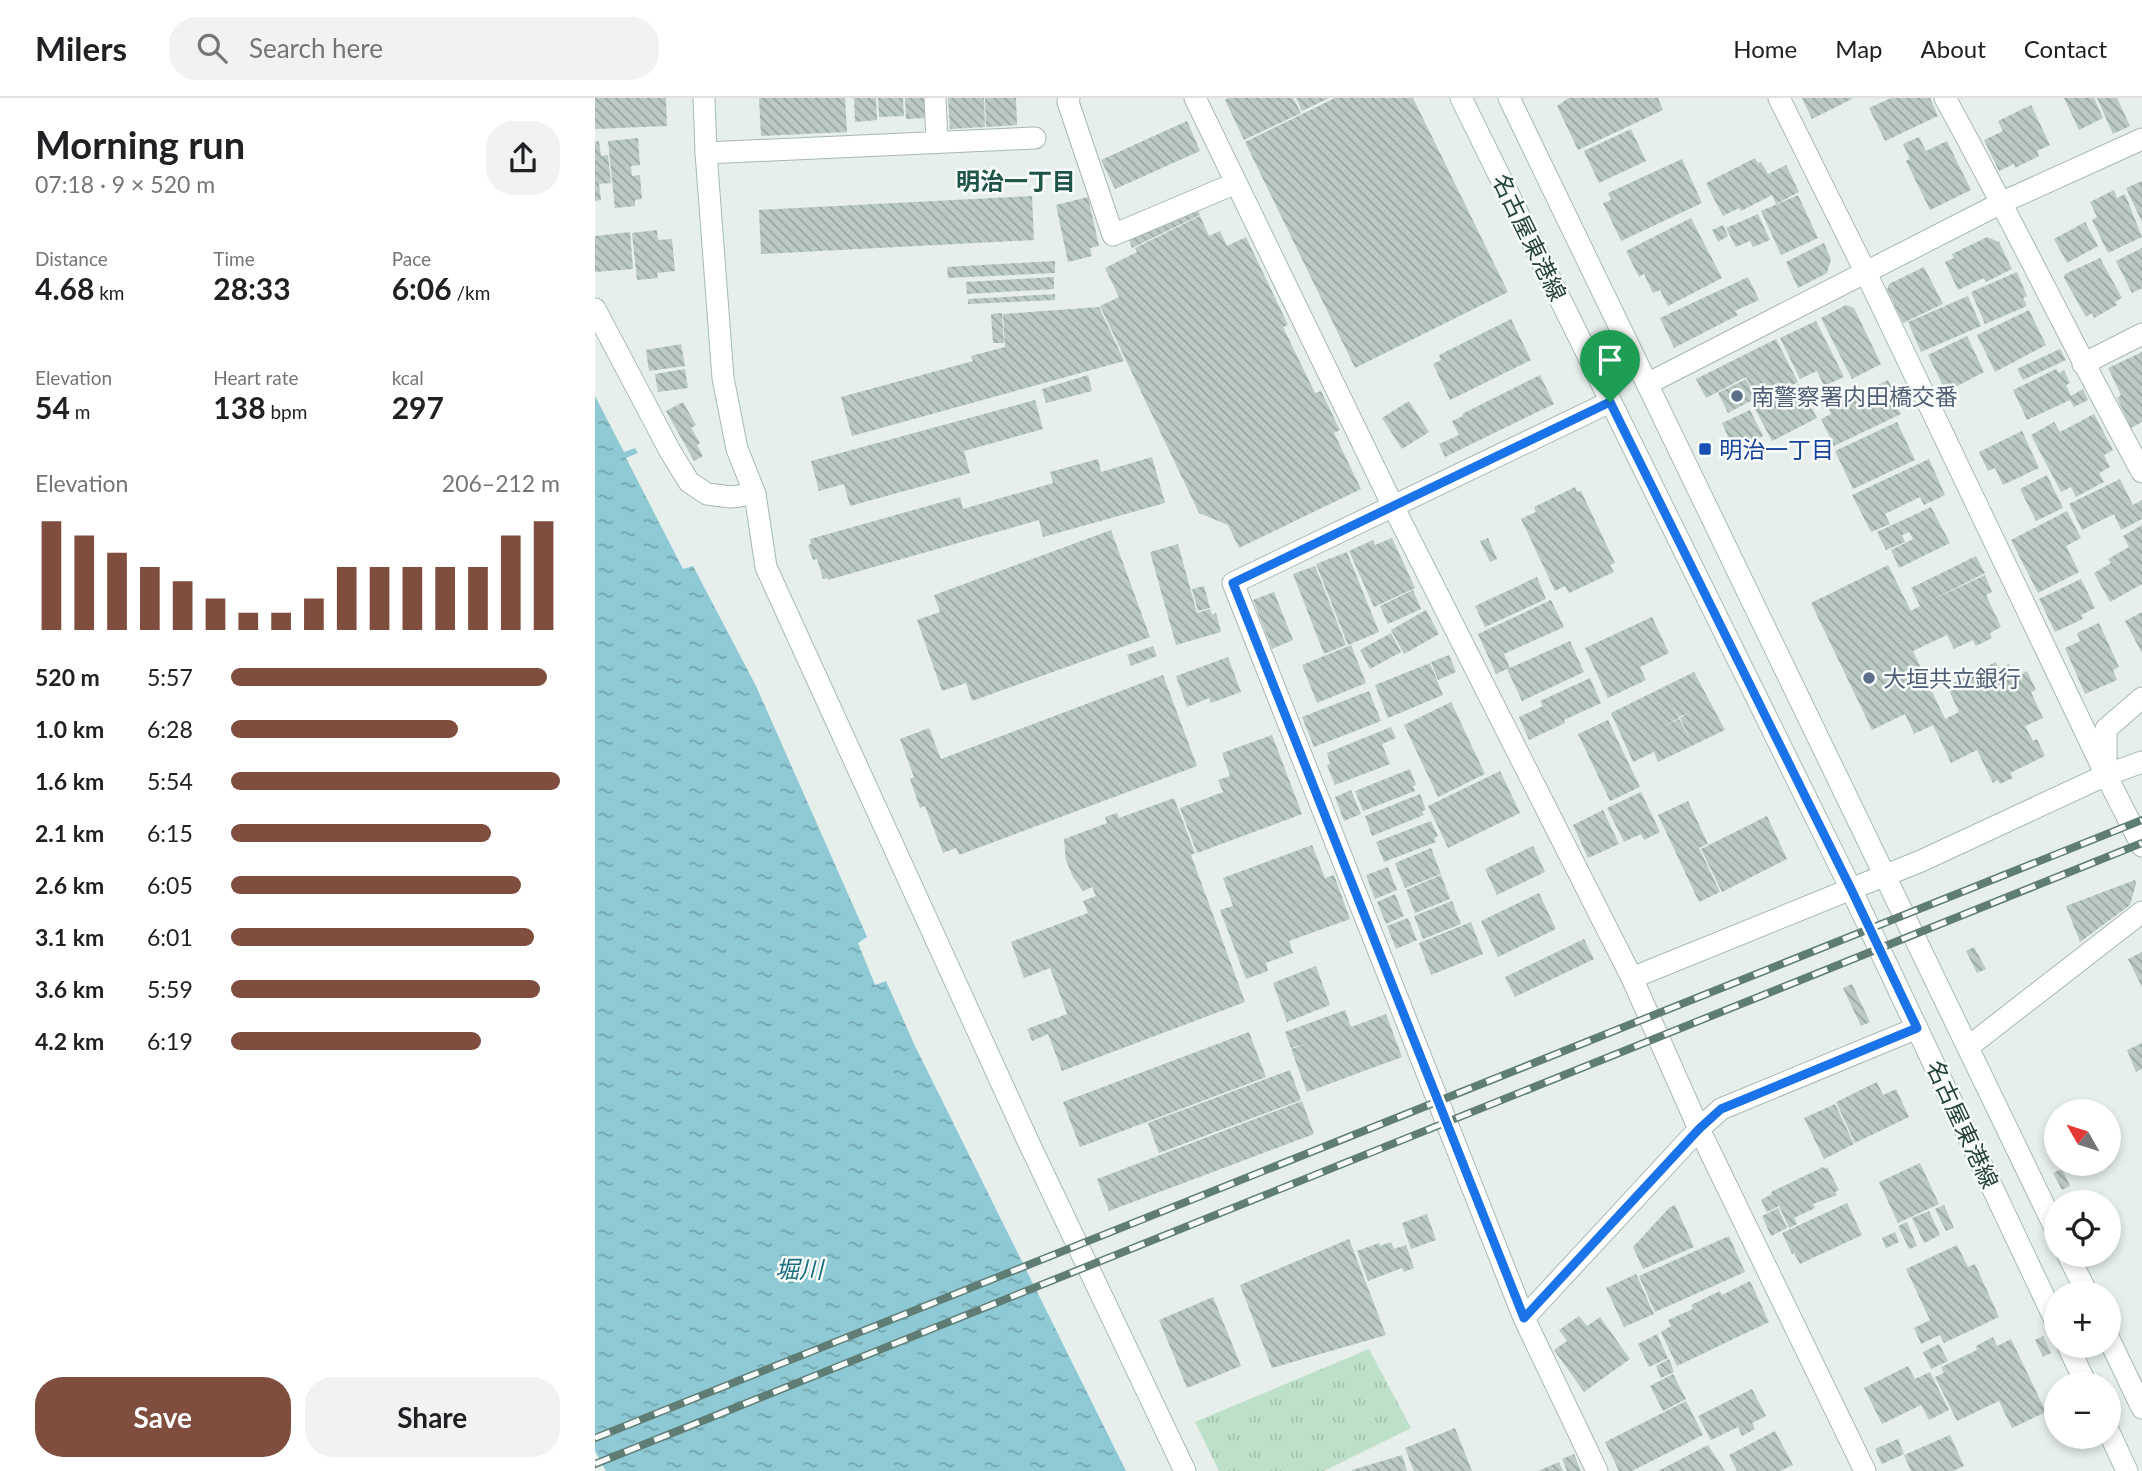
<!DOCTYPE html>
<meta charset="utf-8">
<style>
:root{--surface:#fff;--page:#f2f2f2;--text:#202124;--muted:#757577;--line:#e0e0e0;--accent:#7f4e3f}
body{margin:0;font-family:Lato,"Noto Sans JP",sans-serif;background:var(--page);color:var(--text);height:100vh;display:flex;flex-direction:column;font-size:26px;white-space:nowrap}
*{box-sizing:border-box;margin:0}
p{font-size:23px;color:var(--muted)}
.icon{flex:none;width:38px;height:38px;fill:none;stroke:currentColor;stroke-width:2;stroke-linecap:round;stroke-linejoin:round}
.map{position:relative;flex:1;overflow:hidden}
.side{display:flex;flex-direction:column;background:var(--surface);width:595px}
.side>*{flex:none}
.needle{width:46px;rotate:309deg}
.tools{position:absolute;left:1449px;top:1001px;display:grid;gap:14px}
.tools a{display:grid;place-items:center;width:77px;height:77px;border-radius:50%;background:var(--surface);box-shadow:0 4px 10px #0003;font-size:35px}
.pin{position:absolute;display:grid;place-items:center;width:60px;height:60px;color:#fff;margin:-72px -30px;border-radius:50% 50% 50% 0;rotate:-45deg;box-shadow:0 0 7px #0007}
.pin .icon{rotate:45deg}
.round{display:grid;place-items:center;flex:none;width:74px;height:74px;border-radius:28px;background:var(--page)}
.overview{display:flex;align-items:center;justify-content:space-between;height:119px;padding:0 35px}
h1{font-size:38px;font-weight:700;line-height:52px}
.metrics{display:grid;grid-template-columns:repeat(3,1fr);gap:10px;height:119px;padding:7px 35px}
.metrics div{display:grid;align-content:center}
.metrics b{font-size:30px;font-weight:700}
.metrics small{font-size:19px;font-weight:400}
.metrics p{font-size:19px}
.chart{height:196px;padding:14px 35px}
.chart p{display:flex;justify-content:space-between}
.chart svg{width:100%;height:126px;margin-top:7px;stroke:var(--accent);stroke-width:6}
.button{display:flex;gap:14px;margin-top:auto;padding:14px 35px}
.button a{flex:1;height:80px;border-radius:28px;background:var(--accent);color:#fff;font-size:28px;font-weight:700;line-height:80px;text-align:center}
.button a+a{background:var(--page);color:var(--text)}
ul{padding:0 35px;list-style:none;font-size:23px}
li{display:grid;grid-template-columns:112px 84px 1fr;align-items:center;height:52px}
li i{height:18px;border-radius:9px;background:var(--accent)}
header{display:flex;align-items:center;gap:42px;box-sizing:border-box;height:98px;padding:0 35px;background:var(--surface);border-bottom:2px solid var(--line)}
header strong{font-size:33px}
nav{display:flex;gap:38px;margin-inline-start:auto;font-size:24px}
.search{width:490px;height:63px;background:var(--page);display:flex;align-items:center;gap:18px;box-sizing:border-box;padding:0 24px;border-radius:28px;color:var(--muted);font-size:26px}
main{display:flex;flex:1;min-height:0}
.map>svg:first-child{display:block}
.park{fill:url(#park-tufts)}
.water{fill:url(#water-ripples)}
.building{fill:url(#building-back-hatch);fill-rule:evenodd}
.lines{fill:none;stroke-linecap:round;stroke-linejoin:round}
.street-casing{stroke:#a8b8b2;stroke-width:23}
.secondary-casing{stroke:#a4bbb3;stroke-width:23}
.street{stroke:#fff;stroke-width:21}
.secondary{stroke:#fff;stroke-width:21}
.rail-casing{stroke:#5f7d75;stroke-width:8}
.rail{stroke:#f7fbf9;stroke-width:5;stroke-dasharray:16;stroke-linecap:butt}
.route-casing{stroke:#fff;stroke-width:14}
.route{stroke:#1a73e8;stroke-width:9}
.service-dot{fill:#5c6f8a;stroke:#f7fbf9;stroke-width:2.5}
.transit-dot{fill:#1a4fb4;stroke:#f7fbf9;stroke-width:2.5}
.labels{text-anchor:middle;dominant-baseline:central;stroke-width:5;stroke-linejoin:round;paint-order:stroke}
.street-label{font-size:23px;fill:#24423a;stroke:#f7fbf9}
.service-label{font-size:23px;fill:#4e5e75;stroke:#f7fbf9;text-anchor:start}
.transit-label{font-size:23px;fill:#164399;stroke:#f7fbf9;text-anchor:start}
.neighbourhood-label{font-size:24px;font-weight:bold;fill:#1f5548;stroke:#f7fbf9}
.water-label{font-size:24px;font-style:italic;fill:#1c6f80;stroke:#f7fbf9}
</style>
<header>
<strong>Milers</strong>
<div class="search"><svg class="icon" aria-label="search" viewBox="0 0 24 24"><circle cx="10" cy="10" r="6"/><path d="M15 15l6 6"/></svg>Search here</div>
<nav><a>Home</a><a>Map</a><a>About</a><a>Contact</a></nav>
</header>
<main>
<section class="side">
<div class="overview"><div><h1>Morning run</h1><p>07:18 · 9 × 520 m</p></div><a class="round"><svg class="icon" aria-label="share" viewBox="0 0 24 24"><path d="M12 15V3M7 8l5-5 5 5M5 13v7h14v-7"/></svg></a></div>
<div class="metrics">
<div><p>Distance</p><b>4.68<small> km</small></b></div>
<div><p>Time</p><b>28:33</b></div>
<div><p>Pace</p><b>6:06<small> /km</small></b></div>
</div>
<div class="metrics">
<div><p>Elevation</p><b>54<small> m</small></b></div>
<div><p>Heart rate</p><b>138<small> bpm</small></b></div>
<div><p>kcal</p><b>297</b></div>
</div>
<div class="chart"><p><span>Elevation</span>206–212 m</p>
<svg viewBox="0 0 160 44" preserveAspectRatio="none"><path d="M5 44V6M15 44V11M25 44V17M35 44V22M45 44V27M55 44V33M65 44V38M75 44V38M85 44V33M95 44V22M105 44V22M115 44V22M125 44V22M135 44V22M145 44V11M155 44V6"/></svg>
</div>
<ul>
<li><b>520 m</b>5:57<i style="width:96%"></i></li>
<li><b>1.0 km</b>6:28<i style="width:69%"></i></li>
<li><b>1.6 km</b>5:54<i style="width:100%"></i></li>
<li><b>2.1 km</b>6:15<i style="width:79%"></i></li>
<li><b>2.6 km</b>6:05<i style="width:88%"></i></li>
<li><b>3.1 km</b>6:01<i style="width:92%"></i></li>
<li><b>3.6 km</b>5:59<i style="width:94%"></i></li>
<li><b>4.2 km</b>6:19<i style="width:76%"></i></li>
</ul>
<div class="button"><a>Save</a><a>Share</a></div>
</section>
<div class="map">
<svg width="1547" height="1373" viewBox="0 0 1547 1373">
<defs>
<pattern id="park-tufts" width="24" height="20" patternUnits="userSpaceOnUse" patternTransform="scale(1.75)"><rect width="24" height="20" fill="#bfe0c8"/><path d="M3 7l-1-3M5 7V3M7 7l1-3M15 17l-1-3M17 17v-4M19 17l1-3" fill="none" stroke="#a4c1ad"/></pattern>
<pattern id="water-ripples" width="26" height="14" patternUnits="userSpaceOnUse" patternTransform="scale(1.75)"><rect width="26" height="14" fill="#8ec9d4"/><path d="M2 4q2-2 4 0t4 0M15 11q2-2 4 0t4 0" fill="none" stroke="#74a5ad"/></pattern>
<pattern id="building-back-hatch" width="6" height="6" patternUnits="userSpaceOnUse" patternTransform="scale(1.75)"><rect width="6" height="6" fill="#bbcac4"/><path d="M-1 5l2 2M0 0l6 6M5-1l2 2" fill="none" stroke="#98a6a0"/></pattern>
</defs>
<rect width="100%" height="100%" fill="#e6efeb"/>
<path class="park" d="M774 1251 816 1330 729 1373H624L600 1324Z"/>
<path class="water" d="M0 298 29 354 40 350 43 355 31 360 88 471 98 468 161 588 272 839 263 845 280 887 291 883 320 948 531 1373H11L0 1353Z"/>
<path class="building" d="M0 0H71L72 28 0 31Z
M164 0H250L252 34 166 38Z
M259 0H281L282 22 260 24Z
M283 0H308L309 18 284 19Z
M310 0H329L330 20 311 21Z
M353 0H389L390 29 355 31Z
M390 0H421L422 27 391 29Z
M633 0H698L706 15 649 42 630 2Z
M701 0H734L707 13Z
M740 0H818L913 194 760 270 650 44Z
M974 0H1063L1068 12 983 52 962 8Z
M1207 0H1259L1217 21Z
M1296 0H1335L1343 18 1290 43 1274 10Z
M1469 0H1499L1508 20 1484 32Z
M1502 0H1522L1535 28 1518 36Z
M1436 7 1455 47 1442 53 1444 58 1420 70 1419 66 1404 73 1389 42 1408 33 1403 23Z
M592 23 605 53 520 91 506 62Z
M1036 31 1051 63 1004 85 989 53Z
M1324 39 1331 53 1352 43 1376 92 1335 112 1311 63 1315 61 1308 46Z
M43 40 45 67 36 68 37 78 45 77 47 101 40 102V108L20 110 13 43Z
M4 43 6 58 13 57 16 85 4 86 6 102 0 103V44Z
M1160 60 1163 65 1166 64 1173 76 1191 67 1204 94 1181 106 1177 97 1146 113 1144 110 1128 118 1111 85Z
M1087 61 1107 105 1026 143 1008 105 1016 102 1013 95Z
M1547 83V124L1531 90Z
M1519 92 1522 100 1530 96 1547 139 1513 155 1497 122 1502 119 1495 104Z
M1203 97 1223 140 1186 157 1166 113Z
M437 98 439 142 166 156 164 112Z
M493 99 504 148 495 150 497 158 473 164 461 107Z
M601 109 605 117 537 150 534 142Z
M1163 116 1175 142 1158 149 1155 143 1141 149 1131 130Z
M605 118 614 138 625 133 632 148 651 139 693 227 688 229 720 295 726 293 745 332 739 335 766 391 644 450 633 427 604 415 505 208 524 199 510 170 542 154 540 150Z
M1096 120 1127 180 1073 208 1065 192 1058 195 1049 176 1044 179 1031 153Z
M1490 124 1503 148 1472 165 1459 141Z
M1128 127 1133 138 1123 144 1117 132Z
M62 132 63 142 77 141 80 173 62 175 63 180 42 182 37 135Z
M35 134 38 171 0 174V138Z
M1392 139 1404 144 1417 171 1391 184 1389 180 1363 192 1350 164 1359 160 1357 156Z
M1229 145 1236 161 1232 175 1203 190 1191 164Z
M1547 150V190L1537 195 1521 163Z
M1505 160 1527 200 1520 204 1522 207 1499 220 1497 215 1491 219 1469 180 1470 176Z
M460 163V175L353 180 352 169Z
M1329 169 1348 206 1308 225 1292 192 1294 186Z
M1422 174 1432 198 1428 200 1432 208 1390 226 1376 194Z
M459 179V191L372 196 371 184Z
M1153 179 1164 202 1140 213 1143 217 1079 250 1065 220Z
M460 196V202L373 206V201Z
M1373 198 1386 228 1326 254 1313 224Z
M1251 207 1259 210 1286 266 1257 281 1226 220Z
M504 209 529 263 257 338 246 299 378 263 376 258 410 249 408 216Z
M1434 212 1451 247 1400 274 1382 237Z
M407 215 409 245H398L396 216Z
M916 221 936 262 855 302 838 266 846 262 844 257Z
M1221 223 1249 279 1229 288 1222 273 1205 281 1185 240Z
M1372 238 1389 274 1351 294 1333 257Z
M1181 241 1203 284 1164 304 1151 279 1111 300 1101 281Z
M86 246 90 268 54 273 51 252Z
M1465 251 1471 262 1428 282 1422 271Z
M1547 254V324L1536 330 1522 300 1526 297 1513 270Z
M90 271 93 290 63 294 60 276Z
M1461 271 1464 275 1469 272 1475 285 1471 287 1476 298 1488 291 1493 302 1479 309 1475 302 1432 322 1418 292Z
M493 277 497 293 451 305 447 291Z
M945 277 959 306 850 359 844 346 864 337 857 323 868 318 867 316Z
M1151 281 1161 300 1133 315 1123 295Z
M1293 282 1304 303 1300 304 1306 316 1239 348 1226 321 1236 316 1234 311Z
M1204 286 1222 320 1177 343 1159 309Z
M440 302 448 331 369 353 375 375 255 408 249 386 224 393 216 363Z
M814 303 834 334 807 351 787 320Z
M88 304 101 327 96 330 105 345 102 347 108 358 99 363 71 313Z
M1155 312 1168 338 1139 352 1127 325Z
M1499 316 1518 352 1509 357 1515 369 1504 375 1509 384 1481 399 1476 389 1466 394 1436 337 1459 324 1465 334Z
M1302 324 1320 362 1258 391 1240 353Z
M1427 333 1444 370 1408 387 1400 370 1393 373 1384 354Z
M557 359 570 405 448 439 444 422 233 482 232 480 228 481 222 461 218 462 213 447 216 446 215 441 365 399 368 411 458 385 455 374 503 361 506 374Z
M1334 361 1350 397 1329 407 1325 399 1290 416 1295 426 1276 434 1257 397Z
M1452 377 1468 410 1441 423 1425 391Z
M1525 381 1538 407 1547 402V421L1526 432 1519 416 1487 432 1474 406Z
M980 389 982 394 986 393 1020 465 1015 467 1019 474 974 495 970 488 960 493 926 421 941 414 939 409Z
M1336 409 1355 445 1304 470 1296 452 1318 441 1314 434 1307 437 1310 444 1291 452 1282 434Z
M1472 413 1486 440 1471 448 1484 474 1443 495 1416 442Z
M1547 427V486L1515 504 1499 475 1516 465 1513 461 1534 449 1528 438Z
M516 432 555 539 377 603 371 585 347 593 322 522 345 514 339 497Z
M797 440 820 490 779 509 754 453 778 442 780 447Z
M893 440 902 461 895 464 885 443Z
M583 446 602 515 615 511 617 517 621 515 626 534 581 547 555 454Z
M752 454 784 534 753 547 721 466Z
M1381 458 1390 475 1337 502 1390 477 1397 494 1391 497 1406 529 1395 535 1397 540 1381 548 1378 542 1359 551 1352 537 1318 553 1350 621 1364 614 1352 588 1401 564 1404 571 1414 566 1420 579 1432 573 1441 592 1436 594 1448 620 1430 628 1438 643 1442 641 1450 658 1415 675 1418 680 1405 686 1403 682 1398 685 1382 652 1356 665 1338 627 1319 636 1310 616 1277 632 1216 505 1293 467 1316 513 1325 508 1316 490Z
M720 468 751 547 729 556 698 476Z
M942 479 951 501 890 529 880 508Z
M1486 481 1500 510 1486 517 1488 521 1460 534 1444 501Z
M609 488 615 510 603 513 597 491Z
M818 492 826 511 793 526 785 508Z
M679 494 698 542 677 551 658 502Z
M956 502 969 529 909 556 915 570 975 543 989 574 927 603 912 571 901 576 883 536Z
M831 512 844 536 809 556 796 532Z
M1547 514V555L1530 523Z
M1057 519 1074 555 1045 569 1051 582 1013 600 990 550Z
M1504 525 1524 569 1518 572 1522 582 1490 596 1470 550 1485 543 1482 535Z
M796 535 806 554 775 571 765 552Z
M756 547 771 585 722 605 707 567Z
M558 548 562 558 536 568 532 557Z
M854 557 861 574 843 582 836 564Z
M633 559 646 594 616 605 614 600 592 609 581 578Z
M835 565 848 597 793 620 780 587Z
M1099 574 1130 632 1063 664 1059 654 1038 664 1016 615ZM1072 595 1084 619 1094 615 1085 620 1096 643 1084 621 1067 629 1084 620Z
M568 577 602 668 364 757 361 750 348 755 330 708 325 710 315 681 319 679 305 641 334 630 346 661Z
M995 580 1006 605 969 622 970 625 934 642 924 619 948 608 945 603Z
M774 593 786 623 719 649 707 619Z
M856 604 890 676 843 699 809 627Z
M1013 622 1045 689 1015 703 983 636Z
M796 629 801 640 787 646 795 666 740 687 732 667 735 666 732 655Z
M677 637 707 716 602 755 585 710 628 694 623 682 635 678 627 655Z
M815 671 821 687 818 688 820 693 768 713 760 693Z
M905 673 925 715 853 750 833 708Z
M756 692 766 716 749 723 740 699Z
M1046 694 1065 734 1049 742 1046 736 1029 744 1012 710Z
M825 696 831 712 827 713 829 717 777 738 770 718Z
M579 700 600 755 596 757 650 904 467 973 453 936 437 943 432 931 472 916 455 870 429 880 416 844 493 815 488 803 501 798 497 789 488 793 478 779 471 762 469 741 512 725 510 719 522 715 524 720Z
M1093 703 1113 746 1104 750 1125 794 1104 804 1063 717Z
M1008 712 1024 746 993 760 978 727Z
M1172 718 1192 761 1127 794 1106 751Z
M836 723 843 738 839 740 841 744 789 764 781 744Z
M717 747 730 780 739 777 755 821 694 843 698 855 671 865 673 873 651 881 625 812 638 808 628 780Z
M938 748 950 774 902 797 890 771Z
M836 750 846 776 810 790 800 765Z
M793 769 802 792 780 801 771 777Z
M846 777 855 801 820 815 811 792Z
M1540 782 1541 786 1535 807 1485 844 1471 808Z
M944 795 961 831 903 859 886 823Z
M800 796 809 818 791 826 782 804Z
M857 803 866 826 828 841 819 818Z
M813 820 822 842 801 851 792 828Z
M876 824 888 856 836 877 824 845Z
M989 841 999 861 920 899 910 879Z
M1379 849 1391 871 1382 875 1371 853Z
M1547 854V889L1533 861Z
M721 868 735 907 692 924 678 885Z
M1257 886 1275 924 1266 928 1248 890Z
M750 912 756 929 791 916 807 959 712 994 696 951 711 946 696 950 690 934Z
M654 934 671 979 485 1049 468 1004Z
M1547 945V971L1541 974 1532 952Z
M695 972 706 1002 564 1055 553 1025Z
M1282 984 1288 997 1301 991 1314 1019 1260 1045 1241 1004Z
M707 1003 719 1036 514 1113 502 1081Z
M1240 1006 1259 1046 1229 1061 1209 1020Z
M1325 1065 1344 1106 1303 1125 1284 1084Z
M1228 1069 1229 1071 1232 1069 1244 1092 1240 1094 1242 1097 1218 1106 1220 1110 1199 1120 1202 1126 1194 1130 1184 1108 1172 1114 1166 1102 1177 1096 1176 1094Z
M1467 1071 1475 1088 1467 1092 1458 1075Z
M1252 1105 1267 1137 1205 1166 1199 1155 1197 1156 1187 1135Z
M1080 1107 1099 1149 1048 1171 1038 1149 1074 1110Z
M1349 1107 1359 1130 1351 1133 1340 1111Z
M1183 1110 1192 1130 1176 1138 1167 1118Z
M1334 1113 1345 1137 1329 1145 1317 1120Z
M832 1116 841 1142 816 1151 807 1125Z
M1312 1124 1322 1148 1314 1151 1303 1128Z
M1300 1134 1304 1144 1291 1150 1287 1140Z
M1134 1138 1150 1174 1060 1214 1044 1178Z
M754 1141 791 1237 677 1270 645 1187Z
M796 1144 799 1151 811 1147 819 1170 809 1174 807 1170 773 1183 762 1153 784 1145 785 1148Z
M1362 1147 1373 1169 1380 1166 1404 1219 1349 1245 1345 1237 1326 1246 1319 1230 1335 1222 1311 1171Z
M1041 1176 1059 1216 1029 1229 1011 1190Z
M1155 1183 1174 1224 1082 1268 1066 1234 1076 1228 1073 1222 1098 1211 1096 1207 1125 1193 1127 1197Z
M618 1199 646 1268 592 1290 564 1222Z
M984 1218 992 1228 1005 1219 1035 1261 989 1294 959 1252 972 1243 964 1232Z
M1062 1236 1073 1260 1054 1269 1043 1246Z
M1448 1238 1456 1255 1448 1259 1440 1242Z
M1398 1239 1402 1248 1416 1241 1451 1314 1417 1330 1404 1303 1362 1323 1340 1279 1349 1275 1346 1269 1382 1252 1381 1248Z
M1344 1246 1353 1263 1336 1271 1328 1254Z
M1074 1261 1079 1274 1066 1280 1061 1268Z
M1313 1268 1320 1281 1335 1274 1354 1312 1334 1322 1326 1307 1287 1326 1269 1290Z
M1078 1276 1091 1301 1068 1313 1055 1288Z
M1157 1291 1171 1318 1157 1325 1160 1331 1147 1338 1143 1329 1116 1342 1103 1318Z
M1091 1303 1108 1337 1037 1373H1024L1010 1344Z
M860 1330 877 1373H819L810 1350Z
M1180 1333 1198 1367 1185 1373H1142L1134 1357Z
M1355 1337 1369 1368 1358 1373H1316L1309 1357Z
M1303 1341 1309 1356 1287 1366 1280 1351Z
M1113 1347 1130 1373H1063Z
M979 1356 986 1373H972L967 1361Z
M807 1357 812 1373H757V1372Z
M964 1364 968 1373H943Z"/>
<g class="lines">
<defs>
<path id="street" d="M340 0 342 44
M474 0 473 4 518 137 641 85
M600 0 798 408 1037 880 1104 1031 1270 1373
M1184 0 1270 173 1511 677 1547 748
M1350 0C1418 123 1479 250 1547 374
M111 55 440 40
M0 211 75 353 94 384 112 396 136 399 160 396
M1488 266 1547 236
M1054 285 1408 104 1547 41
M1511 671V631L1547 600
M1037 880 1256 791
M1373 949 1547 814
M929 1220 1104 1031 1126 1011 1322 930
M1002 1373 929 1220 638 485 1015 304"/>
<path id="secondary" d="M109 0 111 55 128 280 142 351 160 396 171 469 432 1041 590 1373
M866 0 1256 791 1461 1224
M914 0 1461 1132
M1256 791 1326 763 1511 677 1547 664
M1473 1157 1492 1195
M1514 1241 1547 1310
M1473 1248 1491 1286
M1514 1334 1532 1373"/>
</defs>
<use href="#street" class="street-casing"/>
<use href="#secondary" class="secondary-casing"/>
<use href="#street" class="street"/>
<use href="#secondary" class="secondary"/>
<defs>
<path id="rail" d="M0 1340 1547 722
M0 1366 1547 745"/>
</defs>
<use href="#rail" class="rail-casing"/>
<use href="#rail" class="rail"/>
</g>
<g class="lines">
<defs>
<path id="route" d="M1015 304 1256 791 1322 930 1126 1011 1104 1031 929 1220 638 485Z"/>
</defs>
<use href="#route" class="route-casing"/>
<use href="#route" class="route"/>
</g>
<g class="service-dot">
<circle cx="1142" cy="298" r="7"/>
<circle cx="1274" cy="580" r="7"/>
</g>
<rect class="transit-dot" x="1103" y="344" width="14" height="14" rx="3.5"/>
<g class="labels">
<g class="street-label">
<text transform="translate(935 139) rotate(64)">名古屋東港線</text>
<text transform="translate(1368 1026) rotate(65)">名古屋東港線</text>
</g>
<g class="service-label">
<text x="1156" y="298">南警察署内田橋交番</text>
<text x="1288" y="580">大垣共立銀行</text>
</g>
<g class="transit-label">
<text x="1124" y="351">明治一丁目</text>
</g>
<g class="neighbourhood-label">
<text x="421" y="82">明治一丁目</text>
</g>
<g class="water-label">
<text x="204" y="1170">堀川</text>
</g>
</g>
</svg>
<div class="tools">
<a><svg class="needle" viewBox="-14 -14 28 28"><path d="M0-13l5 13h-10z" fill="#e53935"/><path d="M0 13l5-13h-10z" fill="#757577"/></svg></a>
<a><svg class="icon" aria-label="locate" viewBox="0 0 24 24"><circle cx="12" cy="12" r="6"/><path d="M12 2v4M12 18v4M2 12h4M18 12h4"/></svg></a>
<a>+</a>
<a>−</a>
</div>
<div class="pin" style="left:1015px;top:304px;background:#1e9e55"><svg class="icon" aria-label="arrive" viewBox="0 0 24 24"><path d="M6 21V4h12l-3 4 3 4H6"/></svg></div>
</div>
</main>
